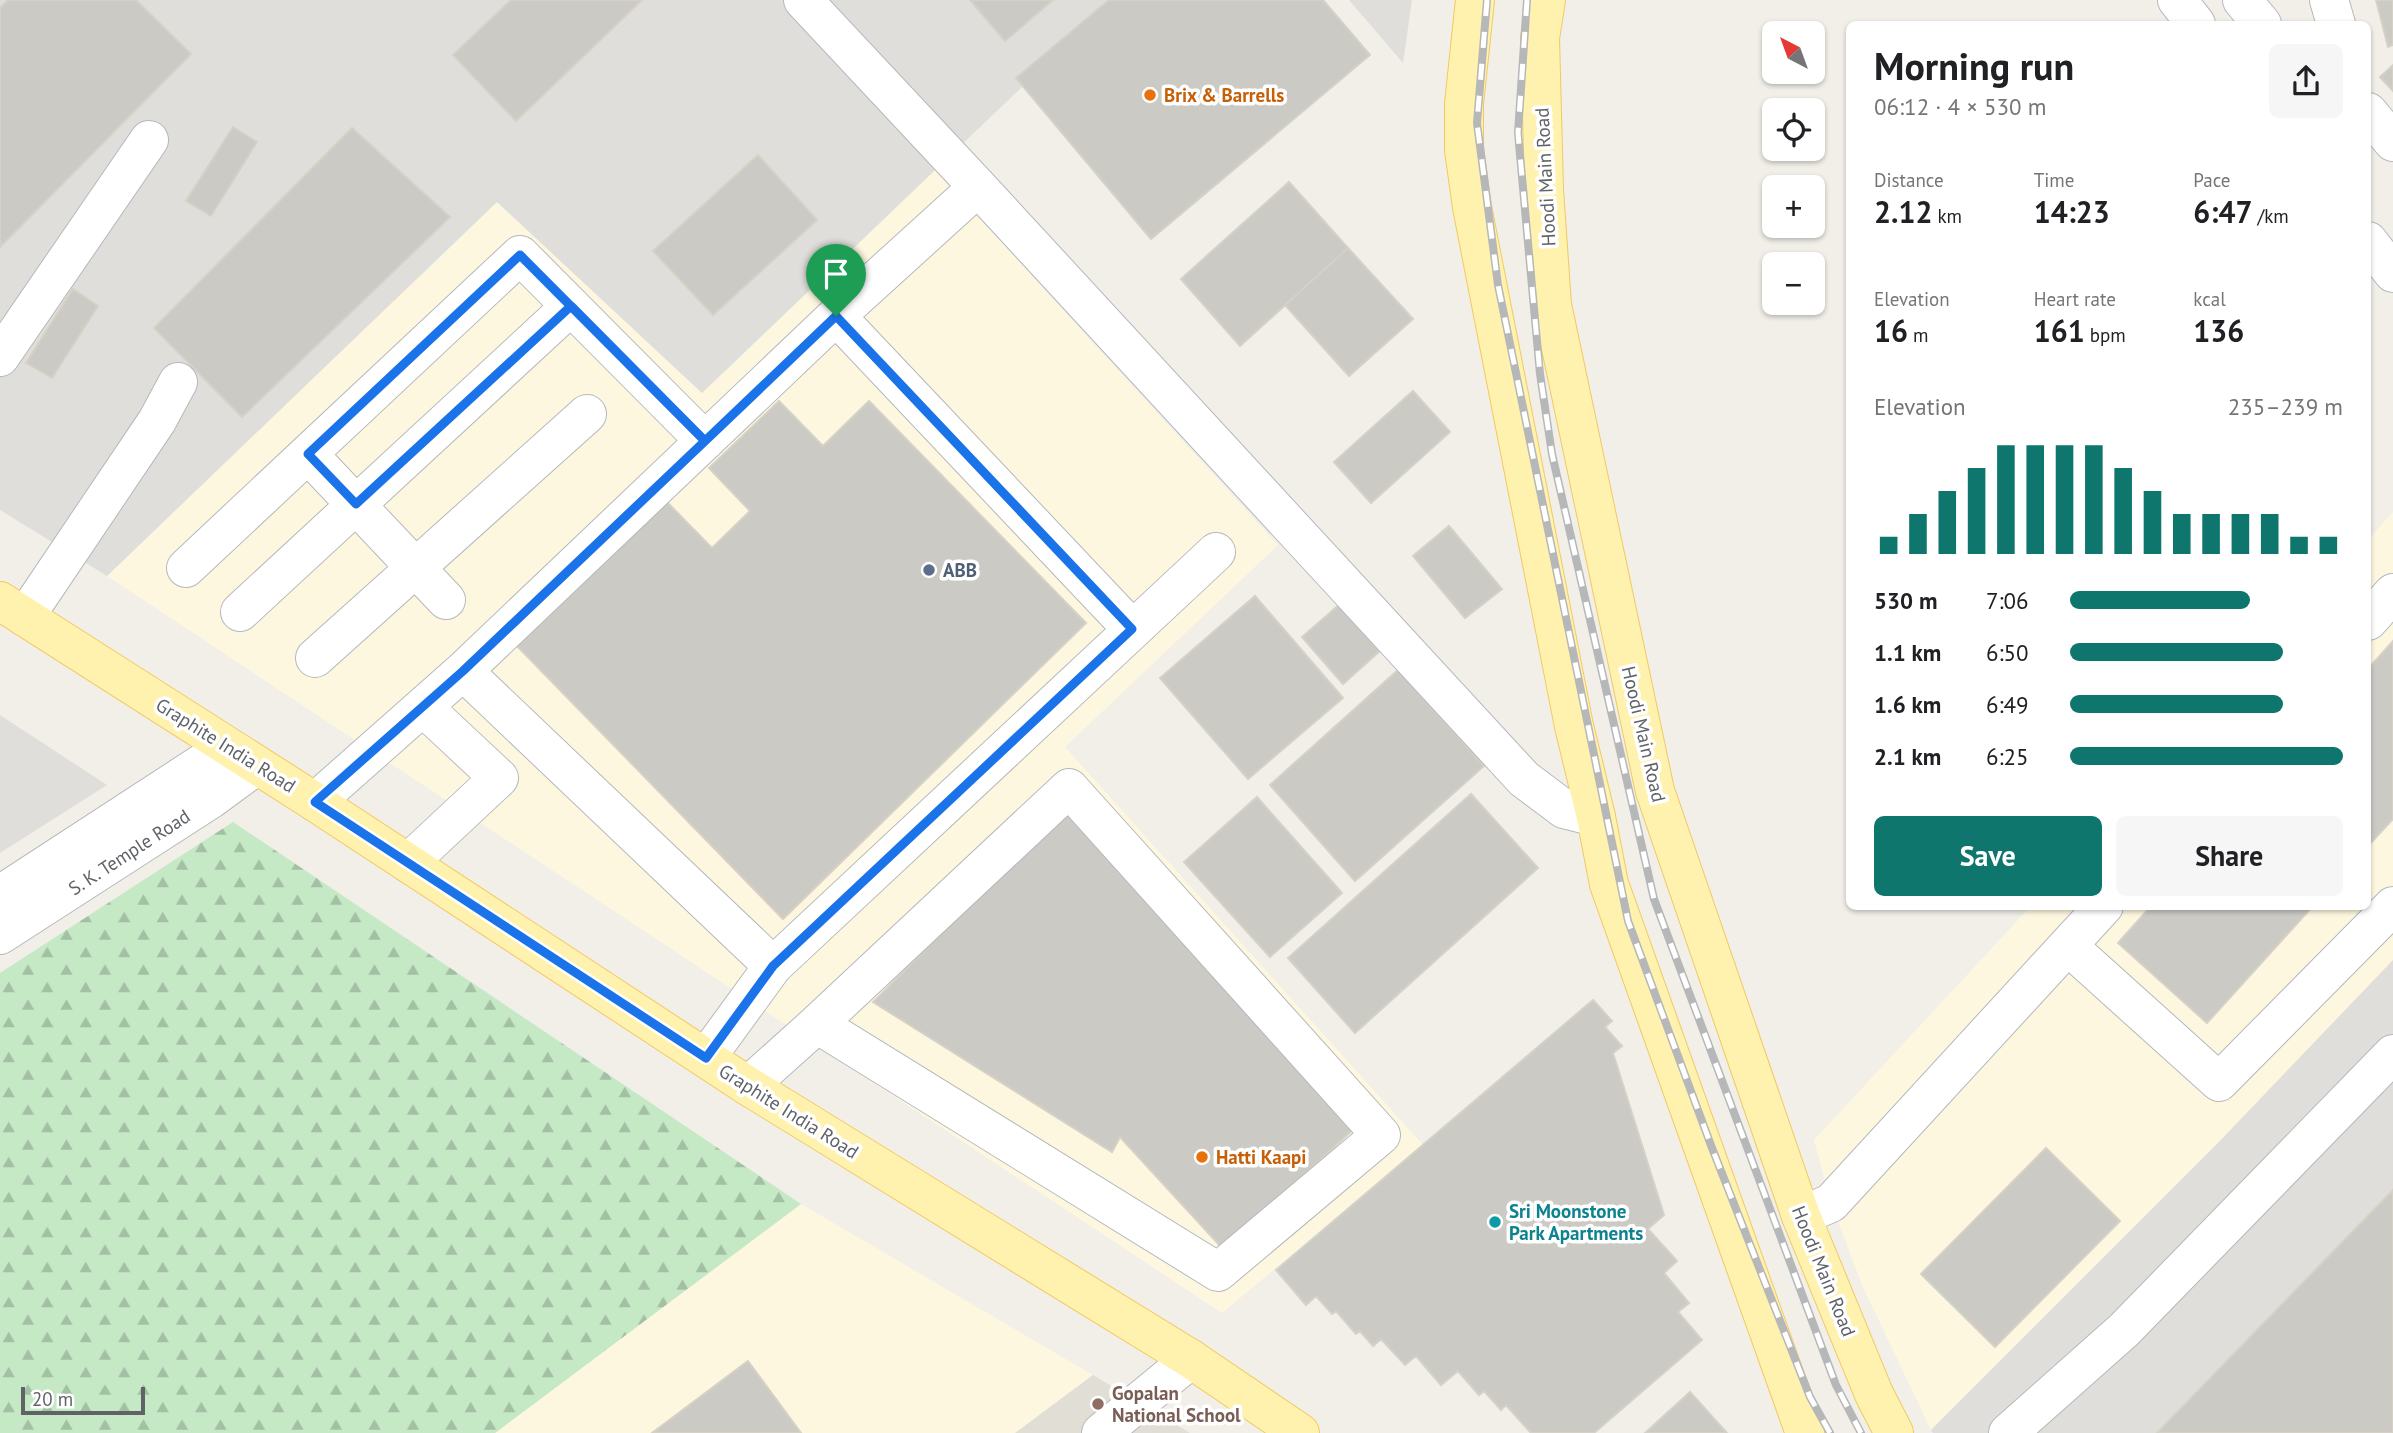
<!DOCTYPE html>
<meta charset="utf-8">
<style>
:root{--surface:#fff;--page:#f6f6f6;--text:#202124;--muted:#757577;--accent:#0f766e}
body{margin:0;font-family:"PT Sans",sans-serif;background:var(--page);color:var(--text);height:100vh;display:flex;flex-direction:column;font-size:26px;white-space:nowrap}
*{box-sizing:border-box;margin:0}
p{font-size:23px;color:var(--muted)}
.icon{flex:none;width:38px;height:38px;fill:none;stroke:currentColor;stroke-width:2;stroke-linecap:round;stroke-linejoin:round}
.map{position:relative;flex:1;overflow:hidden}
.sheet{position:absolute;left:1846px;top:21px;width:525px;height:889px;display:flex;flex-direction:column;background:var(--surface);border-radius:10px;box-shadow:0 2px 5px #0004}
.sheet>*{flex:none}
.needle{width:46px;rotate:319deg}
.controls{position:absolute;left:1762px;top:21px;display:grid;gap:14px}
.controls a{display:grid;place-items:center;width:63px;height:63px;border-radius:10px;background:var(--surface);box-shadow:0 2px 5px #0004;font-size:35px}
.scale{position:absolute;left:21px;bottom:18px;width:124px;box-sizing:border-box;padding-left:7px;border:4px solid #5f6368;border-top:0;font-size:19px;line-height:24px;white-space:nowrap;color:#5f6368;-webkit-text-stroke:5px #fff;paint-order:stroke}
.pin{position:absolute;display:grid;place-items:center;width:60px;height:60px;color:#fff;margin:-72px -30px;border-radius:50% 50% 50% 0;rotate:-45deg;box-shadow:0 0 7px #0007}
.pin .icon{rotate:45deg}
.round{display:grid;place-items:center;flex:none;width:74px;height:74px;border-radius:10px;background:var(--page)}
.overview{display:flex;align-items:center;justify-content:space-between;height:119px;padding:0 28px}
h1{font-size:38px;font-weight:800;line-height:52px}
.figures{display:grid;grid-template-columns:repeat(3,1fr);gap:10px;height:119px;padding:7px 28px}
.figures div{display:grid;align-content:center}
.figures b{font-size:30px;font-weight:800}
.figures small{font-size:19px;font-weight:400}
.figures p{font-size:19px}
.chart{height:196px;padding:14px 28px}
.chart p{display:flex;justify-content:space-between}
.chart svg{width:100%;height:126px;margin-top:7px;stroke:var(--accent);stroke-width:6}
.action{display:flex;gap:14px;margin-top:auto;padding:14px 28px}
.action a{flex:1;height:80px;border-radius:10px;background:var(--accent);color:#fff;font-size:28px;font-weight:800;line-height:80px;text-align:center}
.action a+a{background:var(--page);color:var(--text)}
ul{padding:0 28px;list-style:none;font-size:23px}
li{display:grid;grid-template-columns:112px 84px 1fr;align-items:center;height:52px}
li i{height:18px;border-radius:9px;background:var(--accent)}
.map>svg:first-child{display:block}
.commercial{fill:#fef7e0}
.industrial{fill:#e0deda}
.education{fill:#e1ded6}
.forest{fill:url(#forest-firs)}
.building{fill:#cccac5;stroke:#d6d1c6;stroke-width:2}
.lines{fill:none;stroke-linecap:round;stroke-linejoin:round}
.minor-casing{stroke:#b5b8bc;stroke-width:40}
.major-casing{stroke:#f2c960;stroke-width:40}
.minor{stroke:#fff;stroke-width:38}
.major{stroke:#fff2af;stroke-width:38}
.rail-casing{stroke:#b6b7b8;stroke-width:8}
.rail{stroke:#fff;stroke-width:5;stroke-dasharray:16;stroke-linecap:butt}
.route-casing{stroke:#fff;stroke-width:14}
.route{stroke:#1a73e8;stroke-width:9}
.food-dot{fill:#e8710a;stroke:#fff;stroke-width:2.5}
.service-dot{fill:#5c6f8a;stroke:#fff;stroke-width:2.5}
.culture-dot{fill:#0f9aa8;stroke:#fff;stroke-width:2.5}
.education-dot{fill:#8d6e63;stroke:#fff;stroke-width:2.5}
.labels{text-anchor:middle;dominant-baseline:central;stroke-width:7;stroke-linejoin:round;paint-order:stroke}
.food-label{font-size:19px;font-weight:bold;fill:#c56008;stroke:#fff;text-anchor:start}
.street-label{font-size:19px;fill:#5f6368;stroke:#fff}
.service-label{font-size:19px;font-weight:bold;fill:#4e5e75;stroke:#fff;text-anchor:start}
.culture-label{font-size:19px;font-weight:bold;fill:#0d838f;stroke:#fff;text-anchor:start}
.education-label{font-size:19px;font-weight:bold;fill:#785e54;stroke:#fff;text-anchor:start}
</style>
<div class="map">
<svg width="2393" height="1433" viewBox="0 0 2393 1433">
<defs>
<pattern id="forest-firs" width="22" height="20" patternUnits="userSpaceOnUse" patternTransform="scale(1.75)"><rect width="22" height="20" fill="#c5e8c5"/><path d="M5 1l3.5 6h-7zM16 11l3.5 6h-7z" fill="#a3c0a4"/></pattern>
</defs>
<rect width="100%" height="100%" fill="#f1efe8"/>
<path class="commercial" d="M935 170 1278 545 1065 747 1423 1145 1222 1313 107 576 497 202 702 393Z
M2393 512V960L2216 1145 1931 1430 1863 1287 1831 1203 1814 1140 2030 907 2368 906V540Z
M801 1204 1093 1375 1015 1433H495Z"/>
<path class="industrial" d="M0 0H1113L702 393 497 202 107 576 0 510Z
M1349 0H1412L1403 63Z
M0 715 107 785 0 853Z
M2393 960V1433H1933L1931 1430 2216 1145Z"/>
<path class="education" d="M1093 1375 1190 1433H1015Z"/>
<path class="forest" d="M233 822 801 1204 495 1433H0V973Z"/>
<path class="building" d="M8 0H136L191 54 0 247V8Z
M511 0H642L516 121 453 55Z
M970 0H1053L1005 41Z
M1109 0H1323L1370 55 1151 239 1016 78Z
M2376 0H2393V45L2388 47Z
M2393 65V91L2380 77Z
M233 127 257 142 211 216 186 201Z
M352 128 450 217 242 417 154 328Z
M758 155 817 220 713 315 653 251Z
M1289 182 1348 248 1240 346 1181 279Z
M1348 248 1413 319 1349 376 1285 305Z
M73 289 98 306 52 378 26 363Z
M1413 391 1450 432 1371 503 1334 462Z
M779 401 823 446 869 401 1086 623 783 919 516 645 665 500 712 548 750 511 709 468Z
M1449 526 1502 589 1465 618 1413 556Z
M1255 596 1343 698 1248 779 1160 678Z
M1339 605 1380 651 1343 684 1302 637Z
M2393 641V819L2368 846V669Z
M1398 670 1484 766 1355 881 1270 785Z
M1471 794 1538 868 1355 1033 1288 958Z
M1257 797 1342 893 1270 957 1184 862Z
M1065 809 1357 1126 1223 1249 1120 1137 1112 1152 873 1002 928 947 922 941Z
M2151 906H2313L2207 1023 2118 943Z
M1593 1000 1612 1021 1605 1027 1622 1046 1613 1053 1664 1215 1648 1229 1677 1261 1664 1273 1689 1303 1678 1312 1702 1340 1594 1433H1531L1506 1405 1501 1410 1484 1391 1479 1395 1458 1371 1441 1385 1416 1356 1405 1365 1381 1339 1373 1346 1360 1331 1356 1334 1336 1311 1332 1314 1316 1296 1306 1305 1276 1270Z
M2046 1148 2120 1221 1995 1347 1921 1274Z
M2393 1190V1433H2157Z
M748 1361 801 1433H652Z
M1690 1392 1727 1433H1645Z"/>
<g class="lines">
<defs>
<path id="minor" d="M803 0 978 187 1524 779 1564 809 1596 817
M2177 0 2196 24
M2242 0 2262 24
M2329 0 2336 24
M2368 112 2393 142
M2368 241 2393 273
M836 316 1132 629
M0 357 149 140
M308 454 446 600
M186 568 520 255 705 441
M240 612 571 306
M25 617 157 421 178 382
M2368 621 2393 593
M315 658 587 414
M463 671 836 316 978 187
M315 802 463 671 773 966 706 1058
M408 863 499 778 423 707
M0 895 227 747
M0 935 211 799 256 766
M2068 946 2219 1082 2393 906
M773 966 1216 552
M748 1086 817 1024 1069 788 1381 1135 1218 1272 817 1024
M1801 1216 1831 1203 2104 906
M1101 1433 1191 1359
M2008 1433 2124 1330 2393 1054"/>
<path id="major" d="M1475 0 1464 104V150L1472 207 1574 726 1596 817 1609 884 1805 1433
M1546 0 1540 38 1544 190 1552 305 1655 791 1801 1216 1874 1394 1894 1433
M0 601 315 802 748 1086 1191 1359 1300 1433"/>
</defs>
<use href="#minor" class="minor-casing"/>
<use href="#major" class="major-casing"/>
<use href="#minor" class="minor"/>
<use href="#major" class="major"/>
<defs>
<path id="rail" d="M1487 0 1477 123 1498 285 1628 921 1712 1148 1810 1397 1830 1433
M1527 0 1518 133 1540 374 1552 454 1654 899 1836 1385 1861 1433"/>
</defs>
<use href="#rail" class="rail-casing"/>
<use href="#rail" class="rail"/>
</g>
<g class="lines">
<defs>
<path id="route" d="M836 316 705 441 571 306 356 504 308 454 520 255 705 441 463 671 315 802 706 1058 773 966 1132 629 836 316"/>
</defs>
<use href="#route" class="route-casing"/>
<use href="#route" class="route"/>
</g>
<g class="food-dot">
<circle cx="1150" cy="95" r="7"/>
<circle cx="1202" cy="1157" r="7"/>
</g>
<circle class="service-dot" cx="929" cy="570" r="7"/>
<circle class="culture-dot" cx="1495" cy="1222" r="7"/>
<circle class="education-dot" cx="1098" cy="1404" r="7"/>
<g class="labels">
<g class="food-label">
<text x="1164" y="95">Brix &amp; Barrells</text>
<text x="1216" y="1157">Hatti Kaapi</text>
</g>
<g class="street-label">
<text transform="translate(1545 177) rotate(-93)">Hoodi Main Road</text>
<text transform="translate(1644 734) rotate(77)">Hoodi Main Road</text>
<text transform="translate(226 745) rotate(32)">Graphite India Road</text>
<text transform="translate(129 852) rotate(-33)">S. K. Temple Road</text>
<text transform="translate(789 1111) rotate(32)">Graphite India Road</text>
<text transform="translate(1824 1271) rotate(68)">Hoodi Main Road</text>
</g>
<g class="service-label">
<text x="943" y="570">ABB</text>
</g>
<g class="culture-label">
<text x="1509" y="1211">Sri Moonstone<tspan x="1509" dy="22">Park Apartments</tspan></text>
</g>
<g class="education-label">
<text x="1112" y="1393">Gopalan<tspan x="1112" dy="22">National School</tspan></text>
</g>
</g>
</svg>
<div class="controls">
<a><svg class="needle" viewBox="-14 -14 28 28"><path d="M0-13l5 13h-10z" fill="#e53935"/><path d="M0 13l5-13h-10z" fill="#757577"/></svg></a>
<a><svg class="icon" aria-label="locate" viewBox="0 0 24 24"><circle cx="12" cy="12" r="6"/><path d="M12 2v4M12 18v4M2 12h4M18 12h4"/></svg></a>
<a>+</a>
<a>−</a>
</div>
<div class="scale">20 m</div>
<div class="pin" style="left:836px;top:316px;background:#1e9e55"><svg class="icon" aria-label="arrive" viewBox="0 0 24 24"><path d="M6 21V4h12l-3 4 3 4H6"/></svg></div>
<section class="sheet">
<div class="overview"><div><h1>Morning run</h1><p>06:12 · 4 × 530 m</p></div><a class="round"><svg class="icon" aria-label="share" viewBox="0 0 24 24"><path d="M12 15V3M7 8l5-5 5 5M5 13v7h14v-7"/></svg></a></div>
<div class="figures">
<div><p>Distance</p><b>2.12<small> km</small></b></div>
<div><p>Time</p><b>14:23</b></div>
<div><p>Pace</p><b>6:47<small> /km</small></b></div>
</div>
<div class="figures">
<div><p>Elevation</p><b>16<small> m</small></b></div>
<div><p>Heart rate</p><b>161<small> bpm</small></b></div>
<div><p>kcal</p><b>136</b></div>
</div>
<div class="chart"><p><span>Elevation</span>235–239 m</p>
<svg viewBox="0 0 160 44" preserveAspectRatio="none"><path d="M5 44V38M15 44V30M25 44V22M35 44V14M45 44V6M55 44V6M65 44V6M75 44V6M85 44V14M95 44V22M105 44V30M115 44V30M125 44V30M135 44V30M145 44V38M155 44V38"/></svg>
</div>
<ul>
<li><b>530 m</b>7:06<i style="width:66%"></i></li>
<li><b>1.1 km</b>6:50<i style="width:78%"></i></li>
<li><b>1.6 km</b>6:49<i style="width:78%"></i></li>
<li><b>2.1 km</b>6:25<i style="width:100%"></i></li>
</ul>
<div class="action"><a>Save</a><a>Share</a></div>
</section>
</div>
